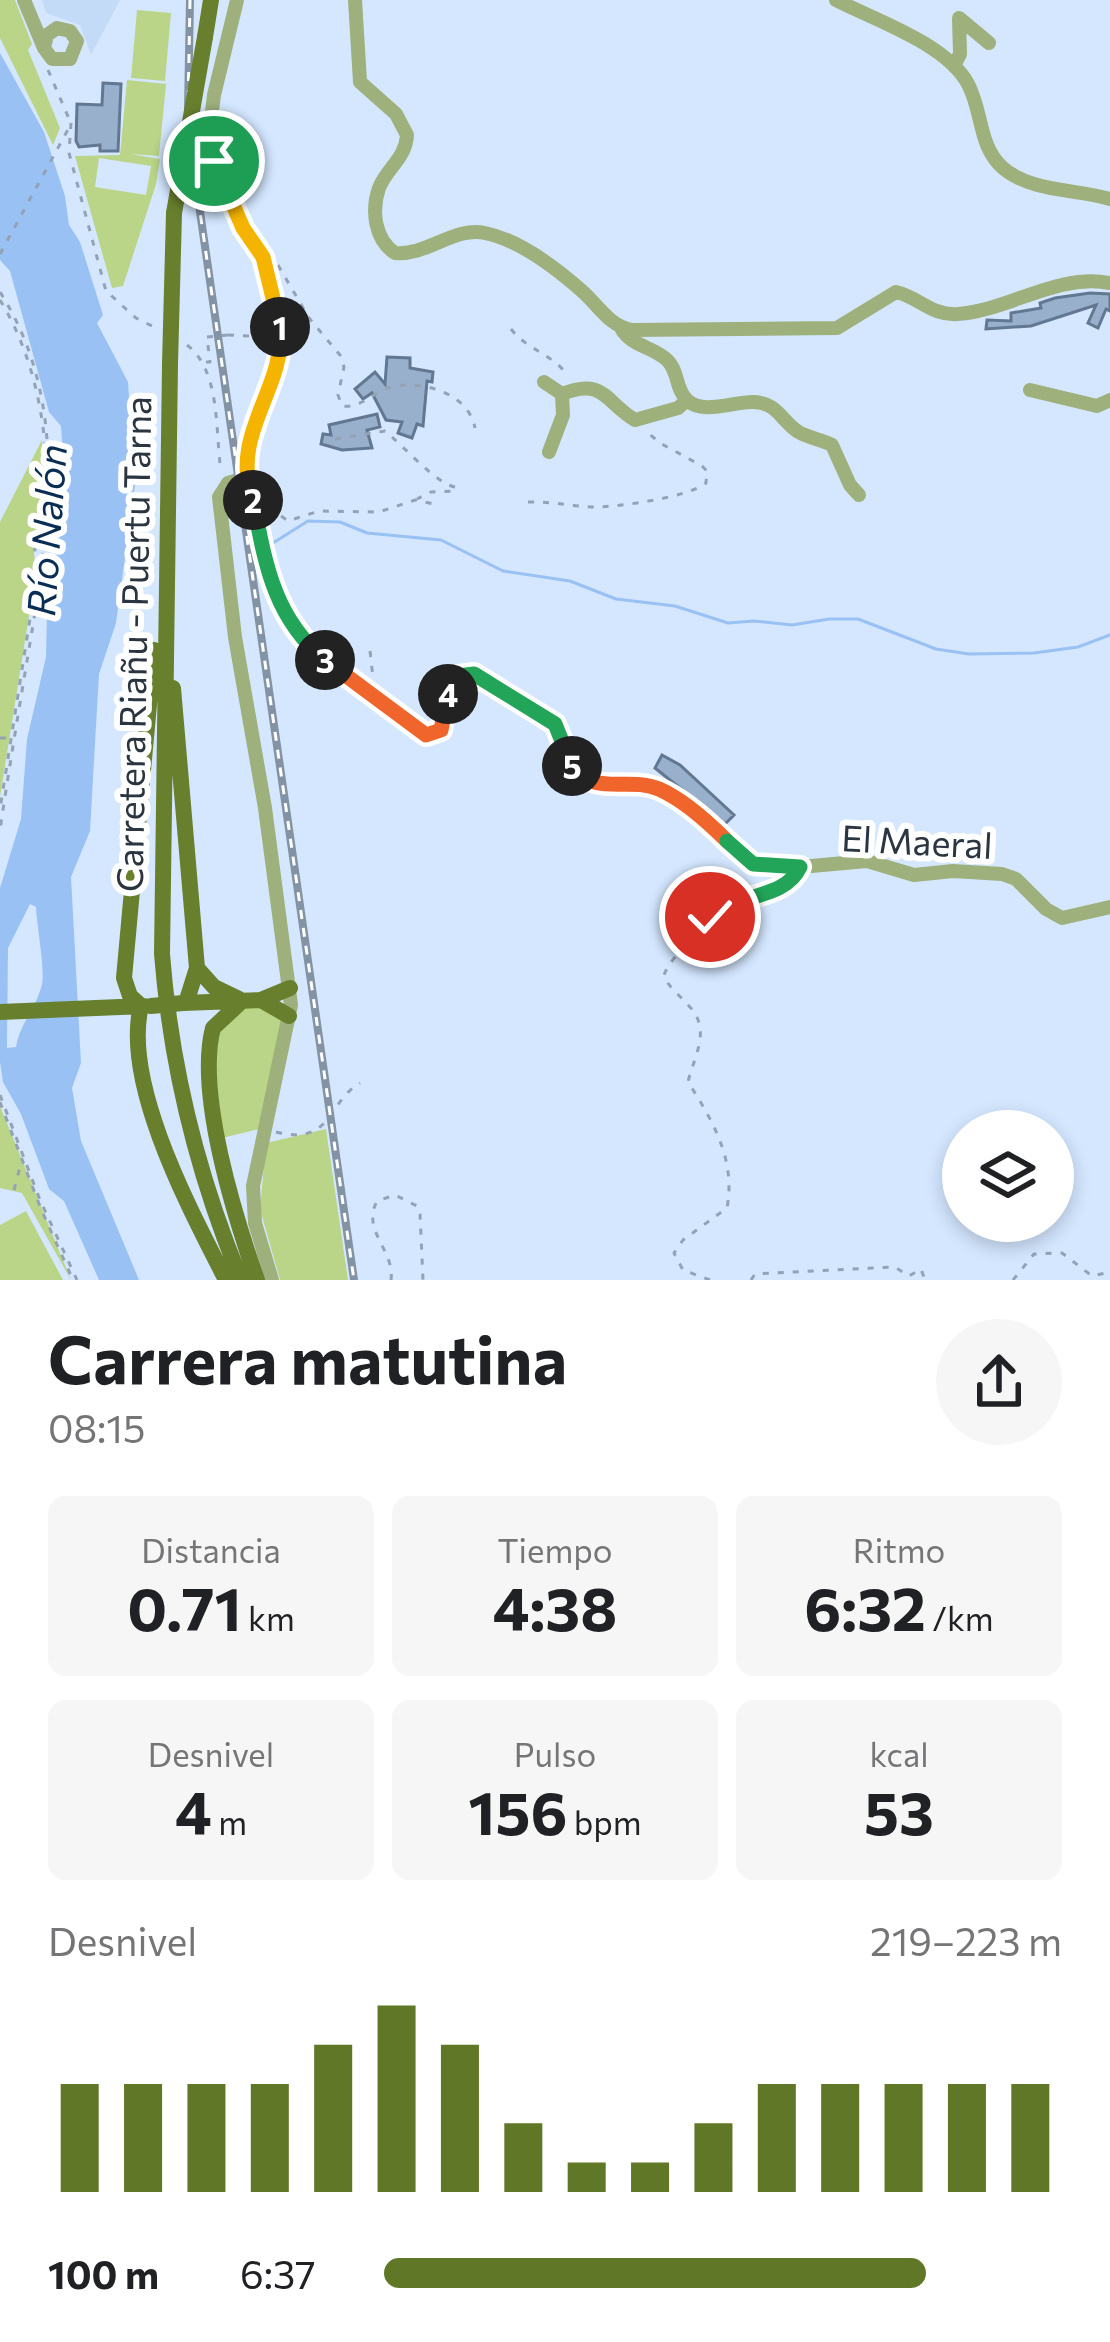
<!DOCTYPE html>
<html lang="es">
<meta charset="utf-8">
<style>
:root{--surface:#fff;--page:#f6f6f6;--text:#202124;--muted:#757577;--accent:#607728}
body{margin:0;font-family:Commissioner,sans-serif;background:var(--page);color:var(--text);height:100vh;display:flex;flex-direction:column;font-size:45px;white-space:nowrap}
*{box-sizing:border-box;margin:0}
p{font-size:39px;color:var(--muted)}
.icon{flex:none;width:66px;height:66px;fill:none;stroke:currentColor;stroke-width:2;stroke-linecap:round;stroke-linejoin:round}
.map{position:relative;height:1280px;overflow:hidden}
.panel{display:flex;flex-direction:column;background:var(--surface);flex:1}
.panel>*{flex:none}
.fabs{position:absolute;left:942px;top:1110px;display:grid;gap:24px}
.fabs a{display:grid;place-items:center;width:132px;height:132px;border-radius:50%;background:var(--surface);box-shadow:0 6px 18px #0003;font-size:60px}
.pin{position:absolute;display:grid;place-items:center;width:102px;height:102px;color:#fff;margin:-51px;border:6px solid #fff;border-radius:50%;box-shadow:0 3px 12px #0007}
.km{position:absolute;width:60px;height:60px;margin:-30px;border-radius:50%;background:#222;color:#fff;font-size:33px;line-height:60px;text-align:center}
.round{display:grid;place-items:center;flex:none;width:126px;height:126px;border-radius:63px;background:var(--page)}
.headline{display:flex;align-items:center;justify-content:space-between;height:204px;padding:0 48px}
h1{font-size:66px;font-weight:700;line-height:90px}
.stats{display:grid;grid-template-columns:repeat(3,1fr);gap:18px;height:204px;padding:12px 48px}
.stats div{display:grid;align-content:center;border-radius:18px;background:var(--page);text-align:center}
.stats b{font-size:60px;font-weight:700}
.stats small{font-size:33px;font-weight:400}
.stats p{font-size:33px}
.chart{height:336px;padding:24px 48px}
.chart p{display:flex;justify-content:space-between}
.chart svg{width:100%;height:216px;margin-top:12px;stroke:var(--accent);stroke-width:6}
ul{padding:0 48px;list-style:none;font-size:39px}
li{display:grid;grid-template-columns:192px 144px 1fr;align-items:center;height:90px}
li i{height:30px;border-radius:15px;background:var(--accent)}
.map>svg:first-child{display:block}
.built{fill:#c4dbf7}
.green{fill:#bad488;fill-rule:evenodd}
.water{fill:#99c1f4;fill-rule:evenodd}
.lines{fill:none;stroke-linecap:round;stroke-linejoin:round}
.stream{stroke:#99c1f4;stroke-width:3}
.building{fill:#99b0cd;stroke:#627792;stroke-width:3}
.path{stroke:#93a2b5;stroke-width:3;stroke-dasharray:6 9;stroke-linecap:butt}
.minor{stroke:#9eb07c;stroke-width:14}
.major{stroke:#68802d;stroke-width:16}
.rail-casing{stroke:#8493a4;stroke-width:8}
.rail{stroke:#fff;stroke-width:3;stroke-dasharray:9;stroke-linecap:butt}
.path-bridge{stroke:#93a2b5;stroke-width:3;stroke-dasharray:6 9;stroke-linecap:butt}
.major-bridge{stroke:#68802d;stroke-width:16}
.split-1-casing{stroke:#fff;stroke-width:24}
.split-2-casing{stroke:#fff;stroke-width:24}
.split-3-casing{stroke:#fff;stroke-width:24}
.split-4-casing{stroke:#fff;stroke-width:24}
.split-5-casing{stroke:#fff;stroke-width:24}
.split-6-casing{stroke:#fff;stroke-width:24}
.split-7-casing{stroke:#fff;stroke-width:24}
.split-1{stroke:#f5b400;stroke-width:15}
.split-2{stroke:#f5b400;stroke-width:15}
.split-3{stroke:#22a559;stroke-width:15}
.split-4{stroke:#f0652b;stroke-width:15}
.split-5{stroke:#22a559;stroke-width:15}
.split-6{stroke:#f0652b;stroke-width:15}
.split-7{stroke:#22a559;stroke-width:15}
.labels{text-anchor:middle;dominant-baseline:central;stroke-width:12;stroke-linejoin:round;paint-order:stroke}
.street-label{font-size:36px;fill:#2b3540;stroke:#fff}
.water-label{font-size:39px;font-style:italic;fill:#0a2d54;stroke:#fff}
</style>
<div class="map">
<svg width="1110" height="1280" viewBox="0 0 1110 1280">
<rect width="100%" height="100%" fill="#d4e7ff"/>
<path class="built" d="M42 0H120L91 55 80 25 46 13Z"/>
<path class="green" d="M0 0H15L32 44 28 50 60 128 53 145 0 38Z
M137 10 171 13 165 81 131 78Z
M127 80 166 84 159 156 130 154 160 159 156 184 123 286 112 288 75 156 120 155ZM99 158 151 166 146 195 95 187Z
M42 440 44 514 33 544 36 572 0 797V522Z
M242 1001 289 1016 263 1128 218 1139 211 1091 220 1017Z
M0 1106 71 1280 22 1193 0 1188Z
M326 1129 348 1280H280L260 1209 266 1143Z
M26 1211 63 1280H0V1225Z"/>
<path class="water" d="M0 53 44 132 65 196 69 225 80 242 103 315 97 323 128 382 135 485 116 623 99 674 90 831 71 877 81 1063 72 1088 81 1141 139 1280H99L64 1201 49 1189 21 1114 3 1082 0 1062V888L21 819 27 739 46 657 47 609 66 504 61 426 49 412 10 271 0 260ZM30 904 36 907C37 928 45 968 42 984 37 1007 20 1023 16 1047L7 1048 8 948Z"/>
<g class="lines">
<path class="stream" d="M123 540 145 543
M273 543 308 521 340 522 367 533 441 540 503 571 570 581 616 599 675 606 728 623 754 621 792 625 829 619H858L936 649 969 654 1034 653 1078 647 1110 635"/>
</g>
<path class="building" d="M103 83 121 84 118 151H100V145L79 147 76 141 77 104 102 105Z
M1090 293 1110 294V311L1106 309 1098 328 1088 323 1096 305 1031 326 986 329 987 320 1011 321V313L1041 308 1040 303 1055 298Z
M387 357 410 358V368L433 372 432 382 427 381 423 426 417 424 412 438 398 433 402 422 386 420 372 393 363 399 355 389 375 372 385 384Z
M377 414 380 427 367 430 372 448 342 450 321 444 323 434 331 435 329 425Z
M662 755 680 765 734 815 725 824 655 768Z"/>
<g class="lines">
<path class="path" d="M48 70 70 121
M71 123 69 153 106 291 136 318 158 329
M0 254 71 124
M278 265 309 318 340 355 344 367 338 395 342 406C362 409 375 389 396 386 427 381 469 395 475 428
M0 292C70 402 49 528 29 649 19 709 9 769 0 830
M0 300C37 360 51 440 45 510 44 523 36 533 35 546 34 555 37 565 37 574L0 809
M511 329C527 350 553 354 568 376
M228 335 268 337
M187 345C221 371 215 431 221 471
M206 362H210L207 337
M335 439 385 431C404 446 438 486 456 487L454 491 431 492 417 499
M528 502C552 501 573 507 595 507 619 507 689 497 706 483L707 471 702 466 660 443 647 432
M269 507 288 521 319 511 379 512 415 500 434 504
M370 651 373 678
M0 738H12
M0 1095 40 1200 77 1280
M0 1102 41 1209 73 1280
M276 1132C333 1146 326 1103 360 1083
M14 1190 21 1163
M391 1280C395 1250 361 1231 377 1201L395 1195 417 1206 420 1214 423 1280
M710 1280 683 1270 674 1253 683 1240 727 1208C736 1160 713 1121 688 1082 694 1056 712 1030 689 1006 680 995 669 989 664 975 671 955 719 908 739 900 757 892 778 892 794 879
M751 1280 755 1274 895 1267 909 1276 921 1269 925 1280
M1013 1280 1034 1254 1062 1253 1092 1276 1110 1272"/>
<path class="minor" d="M24 0 44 48 52 59H70L77 41 70 31 57 28 47 35 44 48
M237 0 214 95 209 135 214 161 243 228 263 257 281 328 273 372 245 453V478L253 500 267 577 290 623 318 653 426 735 441 730C446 715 442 685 458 676 473 667 547 714 558 728 570 745 568 763 583 779L663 791 703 820 753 864 800 867 867 861 914 875 953 871 1002 874 1016 879 1046 909 1062 918 1110 907
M355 0 360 82 396 114 407 135C406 158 387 168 379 188 371 211 375 240 395 253 427 256 455 226 485 233 519 240 556 268 582 291 599 306 609 326 632 330L837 328 896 292C919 297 931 316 958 314 1010 310 1057 273 1110 283
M836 0C875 20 947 44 968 84 983 112 978 146 1003 168 1031 192 1077 189 1110 199
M954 66 960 54 959 18 989 43
M621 328C631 346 651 346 666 359 679 370 675 389 687 400 702 415 733 402 752 402 777 402 780 419 797 431 807 438 821 439 832 445L850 485 859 495
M544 382 562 394C604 377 605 402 635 420L678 408 687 400
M1030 390 1097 406 1110 400
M549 452 563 415 562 394
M245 478 228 483 219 497 235 637 265 808 291 1005 253 1186 255 1223 272 1280"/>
<path class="major" d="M205 37 211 0
M171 326 174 213
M170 364 162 954C171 1069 197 1174 241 1280
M173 688 197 968 186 1003
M197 968 214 987 239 999
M261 1000 289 1016
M242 1001 213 1028C196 1093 235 1217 257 1280
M183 1003 261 1000 290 988
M141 1006 130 996 124 978 154 650
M141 1006C122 1084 191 1211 226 1280
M0 1012 144 1006"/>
<defs>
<path id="rail" d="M190 0 188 110 196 184 354 1280"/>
</defs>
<use href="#rail" class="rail-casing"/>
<use href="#rail" class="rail"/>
<path class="path-bridge" d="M207 337 228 335"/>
<path class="major-bridge" d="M174 213 205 37
M170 364 171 326
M151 1006 183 1003"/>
</g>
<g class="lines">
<defs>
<path id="split-1" d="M214 161 243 228 263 257 280 327"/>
<path id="split-2" d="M253 500C229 433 286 389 280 327"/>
<path id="split-3" d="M253 500C265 562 273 617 325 660"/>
<path id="split-4" d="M325 660 426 735 441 730 448 694"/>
<path id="split-5" d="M448 694 458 676 474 674 555 724 572 766"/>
<path id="split-6" d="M572 766C595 797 628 776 659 789 684 800 708 822 727 841"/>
<path id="split-7" d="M710 917C736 893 785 900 800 867L753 864 727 841"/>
</defs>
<use href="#split-1" class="split-1-casing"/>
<use href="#split-2" class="split-2-casing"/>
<use href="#split-3" class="split-3-casing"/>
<use href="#split-4" class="split-4-casing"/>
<use href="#split-5" class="split-5-casing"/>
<use href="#split-6" class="split-6-casing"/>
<use href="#split-7" class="split-7-casing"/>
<use href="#split-1" class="split-1"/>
<use href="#split-2" class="split-2"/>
<use href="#split-3" class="split-3"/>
<use href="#split-4" class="split-4"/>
<use href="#split-5" class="split-5"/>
<use href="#split-6" class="split-6"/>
<use href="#split-7" class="split-7"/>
</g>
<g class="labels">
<g class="street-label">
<text transform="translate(132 644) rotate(-89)">Carretera Riañu - Puertu Tarna</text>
<text transform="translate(917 840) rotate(3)">El Maeral</text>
</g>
<g class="water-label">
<text transform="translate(45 530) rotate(-86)">Río Nalón</text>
</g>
</g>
</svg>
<div class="fabs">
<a><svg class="icon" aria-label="layers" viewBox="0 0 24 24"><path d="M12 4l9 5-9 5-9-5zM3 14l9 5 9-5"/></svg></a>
</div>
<div class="pin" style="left:214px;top:161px;background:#1e9e55"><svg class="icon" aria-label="arrive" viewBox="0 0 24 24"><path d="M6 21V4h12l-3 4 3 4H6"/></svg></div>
<div class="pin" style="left:710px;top:917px;background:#d93025"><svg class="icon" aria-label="check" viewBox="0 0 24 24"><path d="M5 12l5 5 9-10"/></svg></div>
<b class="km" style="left:280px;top:327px">1</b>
<b class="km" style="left:253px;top:500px">2</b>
<b class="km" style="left:325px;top:660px">3</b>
<b class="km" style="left:448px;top:694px">4</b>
<b class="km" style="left:572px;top:766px">5</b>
</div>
<section class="panel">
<div class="headline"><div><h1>Carrera matutina</h1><p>08:15</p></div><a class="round"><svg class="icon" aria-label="share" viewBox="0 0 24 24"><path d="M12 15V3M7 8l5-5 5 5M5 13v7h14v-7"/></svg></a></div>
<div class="stats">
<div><p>Distancia</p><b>0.71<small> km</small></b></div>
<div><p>Tiempo</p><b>4:38</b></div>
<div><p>Ritmo</p><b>6:32<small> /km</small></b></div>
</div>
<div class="stats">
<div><p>Desnivel</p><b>4<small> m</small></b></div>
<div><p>Pulso</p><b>156<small> bpm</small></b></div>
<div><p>kcal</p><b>53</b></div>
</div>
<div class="chart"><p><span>Desnivel</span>219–223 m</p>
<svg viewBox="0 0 160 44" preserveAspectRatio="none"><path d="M5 44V22M15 44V22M25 44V22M35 44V22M45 44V14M55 44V6M65 44V14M75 44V30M85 44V38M95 44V38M105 44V30M115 44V22M125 44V22M135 44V22M145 44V22M155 44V22"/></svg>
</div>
<ul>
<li><b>100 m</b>6:37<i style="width:80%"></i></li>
</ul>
</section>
